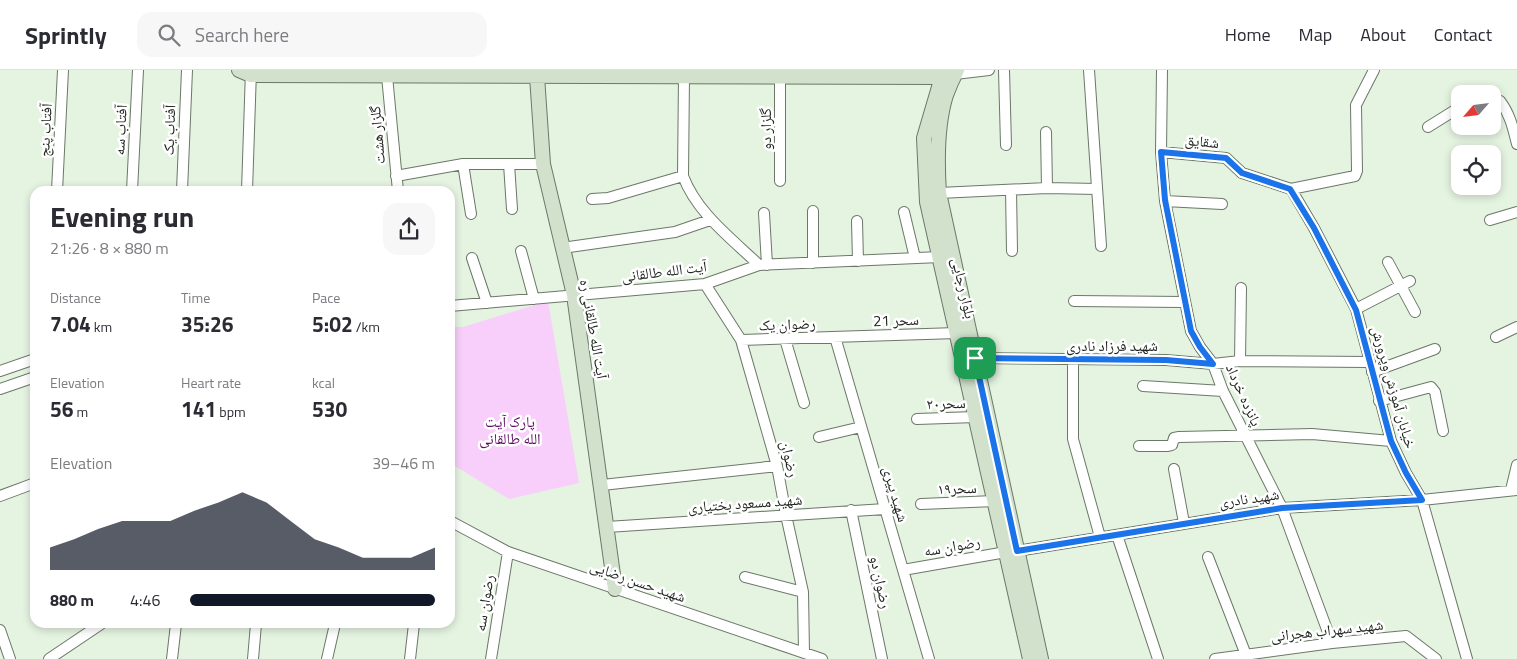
<!DOCTYPE html>
<meta charset="utf-8">
<style>
:root{--surface:#fff;--page:#f7f7f7;--text:#2b2b33;--muted:#7c7c81;--line:#e1e1e2;--accent:#111827}
body{margin:0;font-family:"Titillium Web","Noto Naskh Arabic",sans-serif;background:var(--page);color:var(--text);height:100vh;display:flex;flex-direction:column;font-size:19px;white-space:nowrap}
*{box-sizing:border-box;margin:0}
p{font-size:16px;color:var(--muted)}
.icon{flex:none;width:28px;height:28px;fill:none;stroke:currentColor;stroke-width:2;stroke-linecap:round;stroke-linejoin:round}
.map{position:relative;flex:1;overflow:hidden}
.panel{position:absolute;left:30px;top:116px;width:425px;height:442px;display:flex;flex-direction:column;background:var(--surface);border-radius:15px;box-shadow:0 2px 8px #0003}
.panel>*{flex:none}
.needle{width:32px;rotate:242deg}
.buttons{position:absolute;left:1451px;top:15px;display:grid;gap:10px}
.buttons a{display:grid;place-items:center;width:50px;height:50px;border-radius:10px;background:var(--surface);box-shadow:0 2px 8px #0003;font-size:25px}
.pin{position:absolute;display:grid;place-items:center;width:42px;height:42px;color:#fff;margin:-21px;border-radius:10px;box-shadow:0 2px 8px #0006}
.round{display:grid;place-items:center;flex:none;width:52px;height:52px;border-radius:15px;background:var(--page)}
.headline{display:flex;align-items:center;justify-content:space-between;height:85px;padding:0 20px}
h1{font-size:28px;font-weight:700;line-height:38px}
.stats{display:grid;grid-template-columns:repeat(3,1fr);gap:8px;height:85px;padding:5px 20px}
.stats div{display:grid;align-content:center}
.stats b{font-size:21px;font-weight:700}
.stats small{font-size:14px;font-weight:400}
.stats p{font-size:14px}
.chart{height:140px;padding:10px 20px}
.chart p{display:flex;justify-content:space-between}
.chart svg{width:100%;height:90px;margin-top:5px;fill:var(--accent);opacity:.7}
ul{padding:0 20px;list-style:none;font-size:16px}
li{display:grid;grid-template-columns:80px 60px 1fr;align-items:center;height:38px}
li i{height:12px;border-radius:6px;background:var(--accent)}
header{display:flex;align-items:center;gap:30px;box-sizing:border-box;height:70px;padding:0 25px;background:var(--surface);border-bottom:1px solid var(--line)}
header strong{font-size:24px}
nav{display:flex;gap:28px;margin-inline-start:auto;font-size:18px}
.search{width:350px;height:45px;background:var(--page);display:flex;align-items:center;gap:12px;box-sizing:border-box;padding:0 18px;border-radius:15px;color:var(--muted);font-size:19px}
.map>svg:first-child{display:block}
.green{fill:#f8cefa}
.lines{fill:none;stroke-linecap:round;stroke-linejoin:round}
.street-casing{stroke:#6c7768;stroke-width:12}
.secondary-casing{stroke:#6c7768;stroke-width:16}
.street{stroke:#fff;stroke-width:10}
.secondary{stroke:#d1e1cc;stroke-width:14}
.route-casing{stroke:#fff;stroke-width:10}
.route{stroke:#1a73e8;stroke-width:6}
.labels{text-anchor:middle;dominant-baseline:central;stroke-width:5;stroke-linejoin:round;paint-order:stroke}
.street-label{font-size:15px;fill:#212620;stroke:#fff}
.park-label{font-size:15px;fill:#5b0a60;stroke:#fff}
</style>
<header>
<strong>Sprintly</strong>
<div class="search"><svg class="icon" aria-label="search" viewBox="0 0 24 24"><circle cx="10" cy="10" r="6"/><path d="M15 15l6 6"/></svg>Search here</div>
<nav><a>Home</a><a>Map</a><a>About</a><a>Contact</a></nav>
</header>
<div class="map">
<svg width="1517" height="589" viewBox="0 0 1517 589">
<rect width="100%" height="100%" fill="#e5f3e1"/>
<path class="green" d="M548 231 579 413 509 429 450 393V257H463Z"/>
<g class="lines">
<defs>
<path id="street" d="M1004 0 1006 75
M1089 0 1101 176
M1162 0 1161 82 1165 131 1191 261 1200 277 1213 294 1223 321 1282 438 1332 573
M955 4 989 0
M387 6 398 121
M684 6 683 106C697 143 731 168 759 195
M1492 30 1500 31C1510 44 1513 58 1517 74
M1428 57 1460 37
M1046 62 1047 118
M1161 82 1226 88 1242 103 1291 119 1355 106 1357 101 1356 35 1374 0
M463 94 471 144
M509 94 512 139
M396 106 463 94H543
M780 111V6
M1291 119 1314 158 1356 239 1391 371 1406 403 1422 430 1467 589
M1011 120 1012 181
M57 121 63 0
M132 121 138 0
M182 121 187 0
M247 121 251 0
M939 123 1047 118 1097 119
M592 129 608 128 683 106
M1165 131 1222 134
M813 141V193
M904 142 915 188
M764 143 767 195
M1490 150 1517 142
M857 151 858 191
M562 178 675 162 710 150
M521 181 534 229
M472 188 487 233
M1388 192 1415 242
M705 214 741 270 777 396 786 445 803 522 804 583
M1074 231 1184 232
M450 236 705 214 759 195 940 187
M1356 239 1410 211
M835 267 929 589
M1496 267 1517 257
M785 269 804 333
M741 270 957 263
M975 288 1166 290 1213 294 1240 291 1369 292
M1073 290V369L1100 467
M1240 291 1241 218
M0 301 35 289
M1372 302 1435 279
M1143 316 1223 321
M0 319 35 307
M1379 331 1431 317 1435 322 1443 361
M917 349 976 347
M819 367 861 357
M1139 376H1168L1172 375 1174 368 1179 367 1312 364 1391 371
M1174 399 1184 453
M602 415 777 396
M1511 420 1517 395
M0 426 35 413
M921 434 995 431
M851 440 882 589
M450 451 508 482 822 589
M607 457 885 439
M1117 465 1158 589
M1017 481 1282 438 1422 430 1517 420
M1208 487 1246 585
M903 500 1006 482
M745 507 803 522
M0 560 10 589
M49 589 101 554
M172 589 176 554
M253 589 256 554
M327 589 335 554
M410 589 414 554
M491 589 508 482
M1215 589 1332 573 1406 566 1436 589"/>
<path id="secondary" d="M239 0 251 5 941 7
M944 0 924 68 927 132 1030 589
M957 0C953 8 949 17 946 25 937 54 937 93 939 123L1041 589
M537 6 543 94 574 225 615 519"/>
</defs>
<use href="#street" class="street-casing"/>
<use href="#secondary" class="secondary-casing"/>
<use href="#street" class="street"/>
<use href="#secondary" class="secondary"/>
</g>
<g class="lines">
<defs>
<path id="route" d="M1161 82 1226 88 1242 103 1290 119 1314 158 1356 240 1391 371 1406 403 1422 430 1282 438 1017 481 975 288 1166 290 1213 294 1200 277 1191 261 1165 130Z"/>
</defs>
<use href="#route" class="route-casing"/>
<use href="#route" class="route"/>
</g>
<g class="labels">
<g class="street-label">
<text transform="translate(765 59) rotate(-90)">گلزار دو</text>
<text transform="translate(45 60) rotate(-87)">آفتاب پنج</text>
<text transform="translate(120 60) rotate(-87)">آفتاب سه</text>
<text transform="translate(169 60) rotate(-88)">آفتاب یک</text>
<text transform="translate(377 65) rotate(-95)">گلزار هشت</text>
<text transform="translate(1202 71) rotate(6)">شقایق</text>
<text transform="translate(664 201) rotate(-7)">آیت الله طالقانی</text>
<text transform="translate(964 218) rotate(77)">بلوار رجایی</text>
<text transform="translate(896 250) rotate(-2)">سحر 21</text>
<text transform="translate(787 254) rotate(-2)">رضوان یک</text>
<text transform="translate(594 259) rotate(80)">آیت الله طالقانی ره</text>
<text x="1112" y="275">شهید فرزاد نادری</text>
<text transform="translate(1394 317) rotate(74)">خیابان آموزش وپرورش</text>
<text transform="translate(1244 325) rotate(66)">پانزده خرداد</text>
<text transform="translate(946 333) rotate(-2)">سحر۲۰</text>
<text transform="translate(790 389) rotate(77)">رضوان</text>
<text transform="translate(957 418) rotate(-2)">سحر۱۹</text>
<text transform="translate(896 424) rotate(74)">شهید پیری</text>
<text transform="translate(1249 428) rotate(-8)">شهید نادری</text>
<text transform="translate(745 433) rotate(-4)">شهید مسعود بختیاری</text>
<text transform="translate(952 476) rotate(-10)">رضوان سه</text>
<text transform="translate(638 511) rotate(19)">شهید حسن رضایی</text>
<text transform="translate(881 512) rotate(78)">رضوان دو</text>
<text transform="translate(484 533) rotate(-81)">رضوان سه</text>
<text transform="translate(1327 560) rotate(-6)">شهید سهراب هجرانی</text>
</g>
<g class="park-label">
<text x="510" y="351">پارک آیت<tspan x="510" dy="17">الله طالقانی</tspan></text>
</g>
</g>
</svg>
<div class="buttons">
<a><svg class="needle" viewBox="-14 -14 28 28"><path d="M0-13l5 13h-10z" fill="#e53935"/><path d="M0 13l5-13h-10z" fill="#7c7c81"/></svg></a>
<a><svg class="icon" aria-label="locate" viewBox="0 0 24 24"><circle cx="12" cy="12" r="6"/><path d="M12 2v4M12 18v4M2 12h4M18 12h4"/></svg></a>
</div>
<div class="pin" style="left:975px;top:288px;background:#1e9e55"><svg class="icon" aria-label="arrive" viewBox="0 0 24 24"><path d="M6 21V4h12l-3 4 3 4H6"/></svg></div>
<section class="panel">
<div class="headline"><div><h1>Evening run</h1><p>21:26 · 8 × 880 m</p></div><a class="round"><svg class="icon" aria-label="share" viewBox="0 0 24 24"><path d="M12 15V3M7 8l5-5 5 5M5 13v7h14v-7"/></svg></a></div>
<div class="stats">
<div><p>Distance</p><b>7.04<small> km</small></b></div>
<div><p>Time</p><b>35:26</b></div>
<div><p>Pace</p><b>5:02<small> /km</small></b></div>
</div>
<div class="stats">
<div><p>Elevation</p><b>56<small> m</small></b></div>
<div><p>Heart rate</p><b>141<small> bpm</small></b></div>
<div><p>kcal</p><b>530</b></div>
</div>
<div class="chart"><p><span>Elevation</span>39–46 m</p>
<svg viewBox="0 0 160 44" preserveAspectRatio="none"><path d="M0 44V33L10 29L20 24L30 20L40 20L50 20L60 15L70 11L80 6L90 11L100 20L110 29L120 33L130 38L140 38L150 38L160 33V44z"/></svg>
</div>
<ul>
<li><b>880 m</b>4:46<i style="width:100%"></i></li>
</ul>
</section>
</div>
